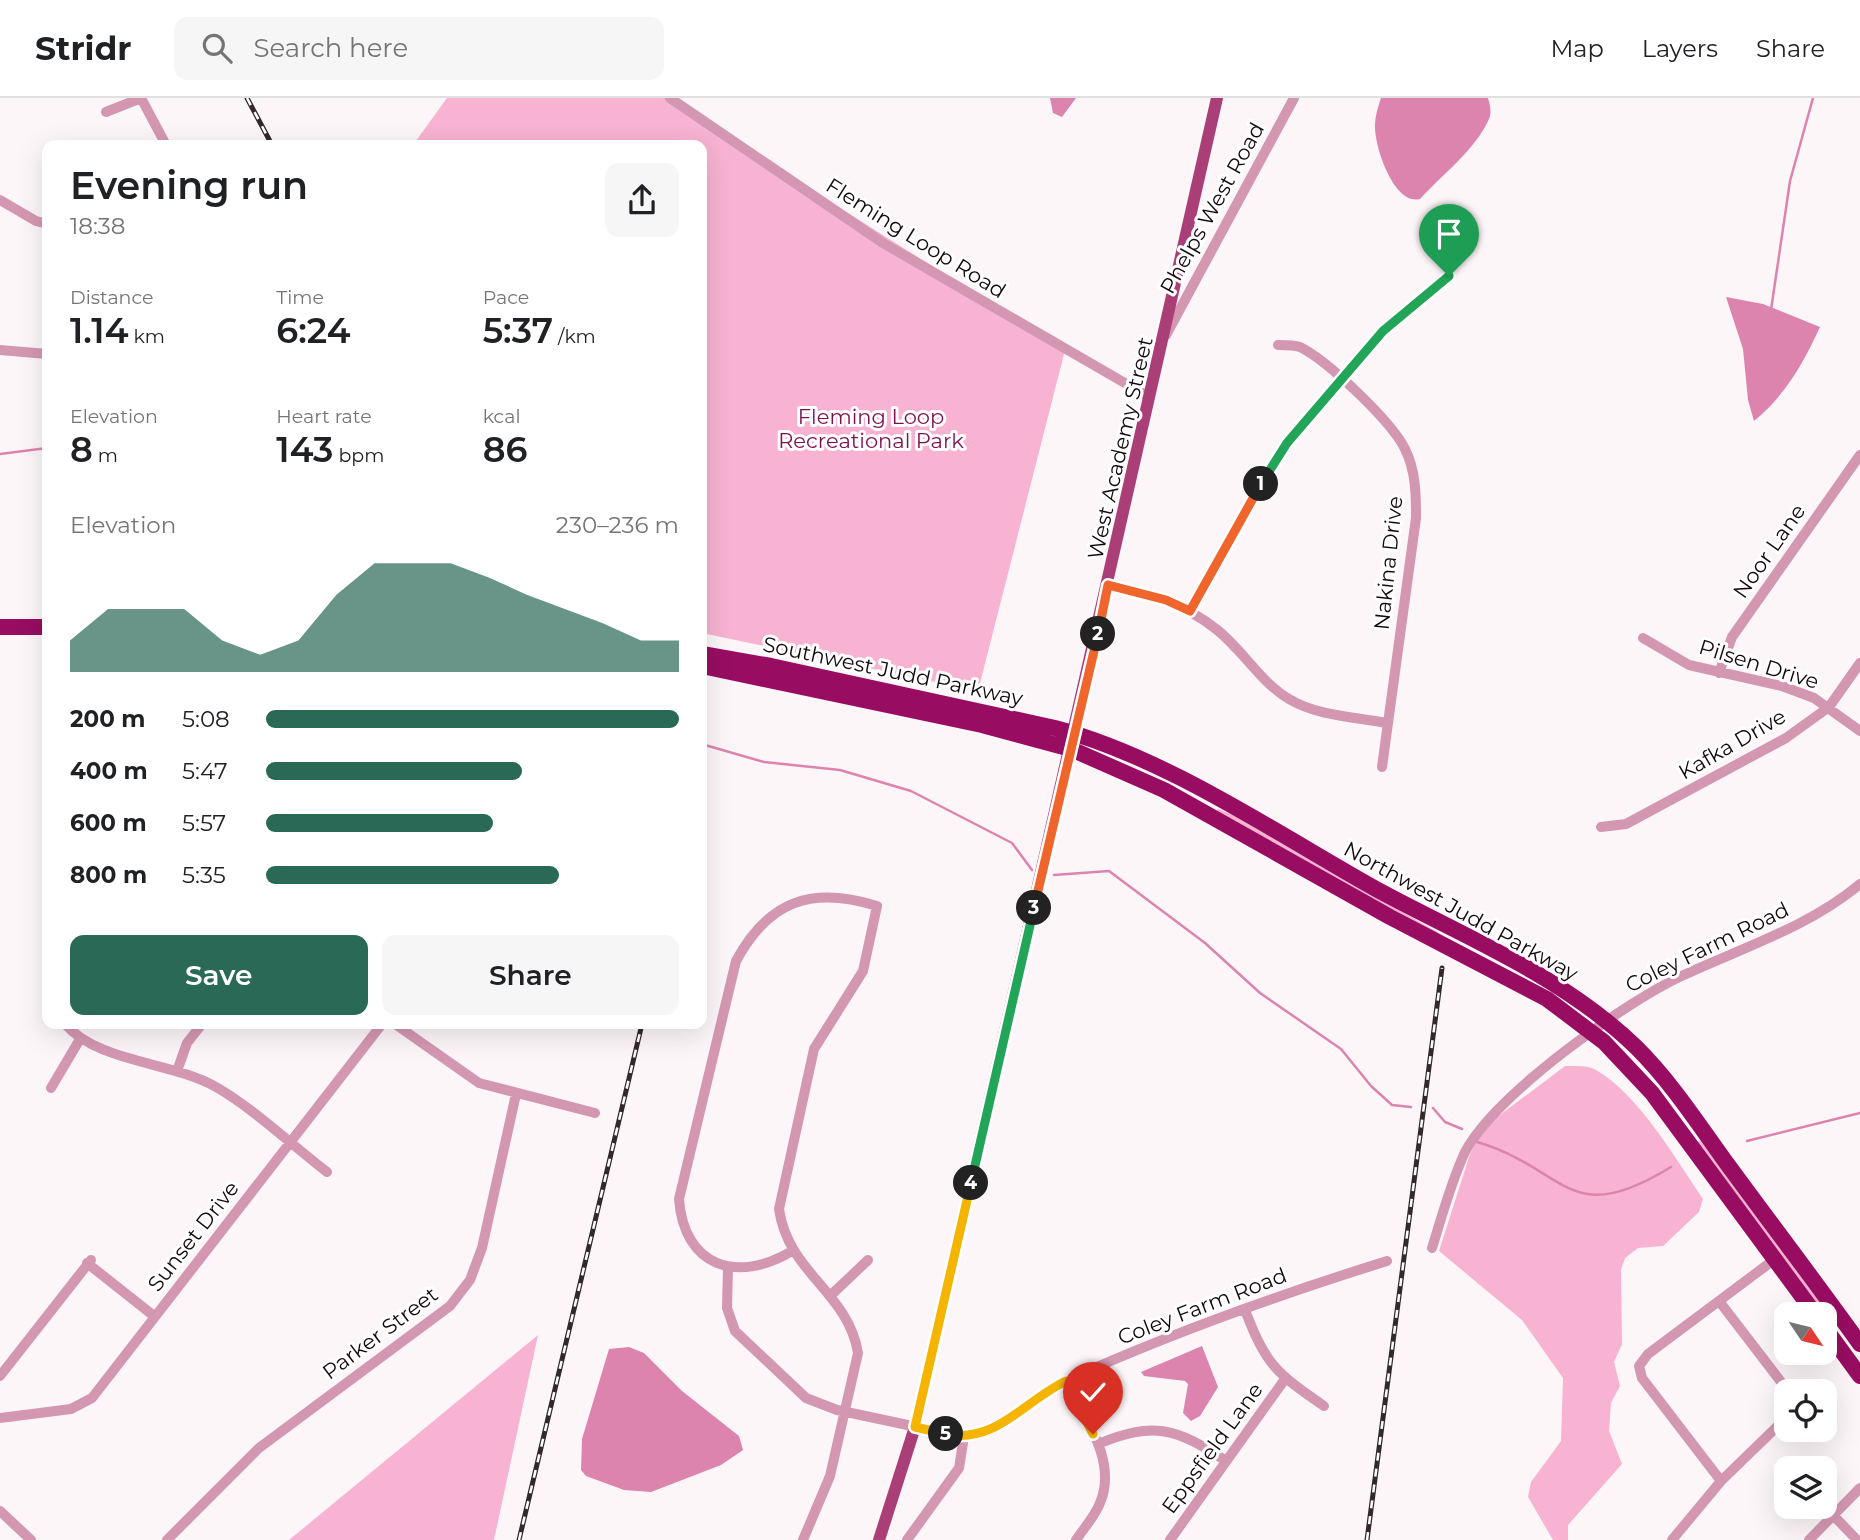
<!DOCTYPE html>
<meta charset="utf-8">
<style>
:root{--surface:#fff;--page:#f6f6f6;--text:#202124;--muted:#757577;--line:#e0e0e0;--accent:#296956}
body{margin:0;font-family:Montserrat,sans-serif;background:var(--page);color:var(--text);height:100vh;display:flex;flex-direction:column;font-size:26px;white-space:nowrap}
*{box-sizing:border-box;margin:0}
p{font-size:23px;color:var(--muted)}
.icon{flex:none;width:38px;height:38px;fill:none;stroke:currentColor;stroke-width:2;stroke-linecap:round;stroke-linejoin:round}
.map{position:relative;flex:1;overflow:hidden}
.drawer{position:absolute;left:42px;top:42px;width:665px;height:889px;display:flex;flex-direction:column;background:var(--surface);border-radius:14px;box-shadow:0 7px 28px #0002}
.drawer>*{flex:none}
.needle{width:46px;rotate:125deg}
.buttons{position:absolute;left:1774px;top:1204px;display:grid;gap:14px}
.buttons a{display:grid;place-items:center;width:63px;height:63px;border-radius:14px;background:var(--surface);box-shadow:0 7px 28px #0002;font-size:35px}
.pin{position:absolute;display:grid;place-items:center;width:60px;height:60px;color:#fff;margin:-72px -30px;border-radius:50% 50% 50% 0;rotate:-45deg;box-shadow:0 0 7px #0007}
.pin .icon{rotate:45deg}
.km{position:absolute;width:35px;height:35px;margin:-18px;border-radius:50%;background:#222;color:#fff;font-size:19px;line-height:35px;text-align:center}
.round{display:grid;place-items:center;flex:none;width:74px;height:74px;border-radius:14px;background:var(--page)}
.head{display:flex;align-items:center;justify-content:space-between;height:119px;padding:0 28px}
h1{font-size:38px;font-weight:600;line-height:52px}
.metrics{display:grid;grid-template-columns:repeat(3,1fr);gap:10px;height:119px;padding:7px 28px}
.metrics div{display:grid;align-content:center}
.metrics b{font-size:35px;font-weight:600}
.metrics small{font-size:19px;font-weight:400}
.metrics p{font-size:19px}
.chart{height:196px;padding:14px 28px}
.chart p{display:flex;justify-content:space-between}
.chart svg{width:100%;height:126px;margin-top:7px;fill:var(--accent);opacity:.7}
.primary-button{display:flex;gap:14px;margin-top:auto;padding:14px 28px}
.primary-button a{flex:1;height:80px;border-radius:14px;background:var(--accent);color:#fff;font-size:28px;font-weight:600;line-height:80px;text-align:center}
.primary-button a+a{background:var(--page);color:var(--text)}
ul{padding:0 28px;list-style:none;font-size:23px}
li{display:grid;grid-template-columns:112px 84px 1fr;align-items:center;height:52px}
li i{height:18px;border-radius:9px;background:var(--accent)}
header{display:flex;align-items:center;gap:42px;box-sizing:border-box;height:98px;padding:0 35px;background:var(--surface);border-bottom:2px solid var(--line)}
header strong{font-size:33px}
nav{display:flex;gap:38px;margin-inline-start:auto;font-size:24px}
.search{width:490px;height:63px;background:var(--page);display:flex;align-items:center;gap:18px;box-sizing:border-box;padding:0 24px;border-radius:14px;color:var(--muted);font-size:26px}
.map>svg:first-child{display:block}
.green{fill:#f7b3d1}
.water{fill:#dd84ae}
.lines{fill:none;stroke-linecap:round;stroke-linejoin:round}
.stream{stroke:#dd84ae;stroke-width:2.5}
.minor{stroke:#d497b2;stroke-width:10}
.major{stroke:#aa3e77;stroke-width:12}
.highway{stroke:#980d62;stroke-width:16}
.rail-casing{stroke:#33292d;stroke-width:5}
.rail{stroke:#fff;stroke-width:2.5;stroke-dasharray:8;stroke-linecap:butt}
.split-1-casing{stroke:#fff;stroke-width:14}
.split-2-casing{stroke:#fff;stroke-width:14}
.split-3-casing{stroke:#fff;stroke-width:14}
.split-4-casing{stroke:#fff;stroke-width:14}
.split-5-casing{stroke:#fff;stroke-width:14}
.split-6-casing{stroke:#fff;stroke-width:14}
.split-1{stroke:#22a559;stroke-width:9}
.split-2{stroke:#f0652b;stroke-width:9}
.split-3{stroke:#f0652b;stroke-width:9}
.split-4{stroke:#22a559;stroke-width:9}
.split-5{stroke:#f5b400;stroke-width:9}
.split-6{stroke:#f5b400;stroke-width:9}
.labels{text-anchor:middle;dominant-baseline:central;stroke-width:6;stroke-linejoin:round;paint-order:stroke}
.street-label{font-size:21px;fill:#13080d;stroke:#fff}
.park-label{font-size:21px;fill:#7d1150;stroke:#fff}
</style>
<header>
<strong>Stridr</strong>
<div class="search"><svg class="icon" aria-label="search" viewBox="0 0 24 24"><circle cx="10" cy="10" r="6"/><path d="M15 15l6 6"/></svg>Search here</div>
<nav><a>Map</a><a>Layers</a><a>Share</a></nav>
</header>
<div class="map">
<svg width="1860" height="1442" viewBox="0 0 1860 1442">
<rect width="100%" height="100%" fill="#fdf6f9"/>
<path class="green" d="M447 0H666L1065 252 978 593 702 535V47H413Z
M1218 711 1238 719 1439 835 1437 836 1216 714Z
M1565 968C1574 968 1589 967 1596 972 1640 998 1675 1060 1703 1101L1699 1114 1663 1148 1638 1150 1625 1160 1621 1172 1622 1246 1614 1264 1620 1288 1611 1305 1609 1333 1622 1366 1568 1427V1442H1553L1528 1399 1531 1384 1561 1343 1563 1280 1522 1222 1439 1153 1470 1056 1484 1029Z
M1700 1042 1831 1216 1828 1218 1806 1194 1697 1045Z
M538 1237 494 1442H289Z"/>
<path class="water" d="M1050 0H1076L1062 19 1053 15Z
M1381 0H1488C1490 7 1492 14 1489 21 1476 51 1442 77 1420 101 1394 108 1374 48 1375 27 1375 18 1378 9 1381 0Z
M1726 199 1763 206 1820 229C1804 264 1785 298 1754 323L1748 302 1743 251Z
M1202 1248 1218 1289 1200 1318 1191 1323 1183 1315 1188 1286 1185 1283 1144 1278 1141 1274Z
M629 1249 644 1255 682 1293 739 1338 743 1352 721 1367 651 1394 624 1392 586 1378 581 1372 582 1341 609 1251Z"/>
<g class="lines">
<path class="stream" d="M1771 212 1790 83 1813 0
M0 356 47 350
M702 642 705 647 764 664 840 672 911 693 1012 745 1032 772
M1054 777 1109 773 1205 845 1260 895 1341 951 1371 988 1392 1007 1411 1009
M1433 1010 1445 1024 1462 1031
M1747 1043 1860 1015
M1477 1044C1567 1070 1567 1133 1671 1069"/>
<path class="minor" d="M141 0 166 47
M670 0 883 145 1149 299
M106 14 141 0
M0 102 36 123 47 126
M1166 237 1294 0
M1278 247C1285 247 1294 247 1300 249 1327 262 1392 324 1405 351 1416 373 1416 397 1416 420L1382 669
M0 252 47 256
M1109 487C1148 497 1184 505 1216 531 1243 552 1260 584 1289 601 1317 618 1356 619 1387 625
M1190 513 1287 345 1383 233 1449 178
M1643 540 1689 567 1782 588 1814 600 1860 633
M1719 575 1732 539 1860 357
M1601 729 1626 726 1786 640 1829 609 1860 565
M65 926C99 965 170 963 216 989 253 1010 293 1048 327 1074
M395 926 479 985 595 1015
M177 973 187 945 202 926
M51 990 80 941
M1432 1150C1442 1118 1451 1084 1465 1054 1495 997 1627 902 1686 876 1745 849 1810 828 1860 786
M792 1153C737 1186 684 1169 679 1101L736 863C769 802 812 788 877 808L863 873 814 951 779 1111C788 1175 848 1194 858 1255L830 1378 803 1442
M87 1165 154 1218
M728 1170 727 1210 735 1233 806 1300 837 1312 964 1339C1002 1337 1031 1298 1065 1283 1169 1236 1278 1197 1387 1163
M830 1198 868 1162
M1719 1203 1788 1293
M1245 1212C1266 1267 1276 1275 1324 1308
M0 1278 91 1162
M1066 1283C1084 1320 1118 1362 1100 1405 1095 1418 1084 1430 1076 1442
M0 1320 71 1311 92 1300 382 926
M1098 1346C1153 1323 1177 1330 1226 1363
M1721 1383 1642 1280 1639 1268 1648 1256 1775 1161
M0 1413 31 1442
M1833 1417 1857 1442
M167 1442 259 1350 450 1208 470 1182 482 1150 516 996
M907 1442 959 1370 964 1339
M1170 1442 1285 1281
M1672 1442 1721 1383 1787 1319
M1809 1442 1860 1390"/>
<path class="major" d="M879 1442 915 1329 1217 0"/>
<path class="highway" d="M0 529H47
M702 556 771 568 1055 630C1165 659 1276 735 1376 791 1466 840 1562 877 1637 950 1672 985 1699 1027 1728 1067 1772 1127 1817 1186 1860 1246
M702 568 982 627 1071 651 1164 692 1390 819 1547 901 1604 944 1652 995 1815 1216
M1825 1230 1860 1278"/>
<defs>
<path id="rail" d="M247 0 272 47
M519 1442 642 926
M1367 1442 1442 870"/>
</defs>
<use href="#rail" class="rail-casing"/>
<use href="#rail" class="rail"/>
</g>
<g class="lines">
<defs>
<path id="split-1" d="M1261 386 1287 345 1383 233 1449 178"/>
<path id="split-2" d="M1098 536 1108 487 1166 502 1190 513 1261 386"/>
<path id="split-3" d="M1034 810 1098 536"/>
<path id="split-4" d="M971 1085 1034 810"/>
<path id="split-5" d="M946 1336 915 1329 971 1085"/>
<path id="split-6" d="M946 1336C996 1346 1024 1303 1066 1283L1093 1336"/>
</defs>
<use href="#split-1" class="split-1-casing"/>
<use href="#split-2" class="split-2-casing"/>
<use href="#split-3" class="split-3-casing"/>
<use href="#split-4" class="split-4-casing"/>
<use href="#split-5" class="split-5-casing"/>
<use href="#split-6" class="split-6-casing"/>
<use href="#split-1" class="split-1"/>
<use href="#split-2" class="split-2"/>
<use href="#split-3" class="split-3"/>
<use href="#split-4" class="split-4"/>
<use href="#split-5" class="split-5"/>
<use href="#split-6" class="split-6"/>
</g>
<g class="labels">
<g class="street-label">
<text transform="translate(1212 110) rotate(-61)">Phelps West Road</text>
<text transform="translate(916 140) rotate(32)">Fleming Loop Road</text>
<text transform="translate(1120 350) rotate(-77)">West Academy Street</text>
<text transform="translate(1769 453) rotate(-55)">Noor Lane</text>
<text transform="translate(1388 465) rotate(-84)">Nakina Drive</text>
<text transform="translate(1759 566) rotate(17)">Pilsen Drive</text>
<text transform="translate(893 573) rotate(12)">Southwest Judd Parkway</text>
<text transform="translate(1732 646) rotate(-30)">Kafka Drive</text>
<text transform="translate(1461 813) rotate(29)">Northwest Judd Parkway</text>
<text transform="translate(1707 849) rotate(-26)">Coley Farm Road</text>
<text transform="translate(193 1138) rotate(-52)">Sunset Drive</text>
<text transform="translate(1202 1208) rotate(-21)">Coley Farm Road</text>
<text transform="translate(380 1235) rotate(-37)">Parker Street</text>
<text transform="translate(1212 1350) rotate(-54)">Eppsfield Lane</text>
</g>
<g class="park-label">
<text x="871" y="318">Fleming Loop<tspan x="871" dy="24">Recreational Park</tspan></text>
</g>
</g>
</svg>
<div class="buttons">
<a><svg class="needle" viewBox="-14 -14 28 28"><path d="M0-13l5 13h-10z" fill="#e53935"/><path d="M0 13l5-13h-10z" fill="#757577"/></svg></a>
<a><svg class="icon" aria-label="locate" viewBox="0 0 24 24"><circle cx="12" cy="12" r="6"/><path d="M12 2v4M12 18v4M2 12h4M18 12h4"/></svg></a>
<a><svg class="icon" aria-label="layers" viewBox="0 0 24 24"><path d="M12 4l9 5-9 5-9-5zM3 14l9 5 9-5"/></svg></a>
</div>
<div class="pin" style="left:1449px;top:178px;background:#1e9e55"><svg class="icon" aria-label="arrive" viewBox="0 0 24 24"><path d="M6 21V4h12l-3 4 3 4H6"/></svg></div>
<div class="pin" style="left:1093px;top:1336px;background:#d93025"><svg class="icon" aria-label="check" viewBox="0 0 24 24"><path d="M5 12l5 5 9-10"/></svg></div>
<b class="km" style="left:1261px;top:386px">1</b>
<b class="km" style="left:1098px;top:536px">2</b>
<b class="km" style="left:1034px;top:810px">3</b>
<b class="km" style="left:971px;top:1085px">4</b>
<b class="km" style="left:946px;top:1336px">5</b>
<section class="drawer">
<div class="head"><div><h1>Evening run</h1><p>18:38</p></div><a class="round"><svg class="icon" aria-label="share" viewBox="0 0 24 24"><path d="M12 15V3M7 8l5-5 5 5M5 13v7h14v-7"/></svg></a></div>
<div class="metrics">
<div><p>Distance</p><b>1.14<small> km</small></b></div>
<div><p>Time</p><b>6:24</b></div>
<div><p>Pace</p><b>5:37<small> /km</small></b></div>
</div>
<div class="metrics">
<div><p>Elevation</p><b>8<small> m</small></b></div>
<div><p>Heart rate</p><b>143<small> bpm</small></b></div>
<div><p>kcal</p><b>86</b></div>
</div>
<div class="chart"><p><span>Elevation</span>230–236 m</p>
<svg viewBox="0 0 160 44" preserveAspectRatio="none"><path d="M0 44V33L10 22L20 22L30 22L40 33L50 38L60 33L70 17L80 6L90 6L100 6L110 11L120 17L130 22L140 27L150 33L160 33V44z"/></svg>
</div>
<ul>
<li><b>200 m</b>5:08<i style="width:100%"></i></li>
<li><b>400 m</b>5:47<i style="width:62%"></i></li>
<li><b>600 m</b>5:57<i style="width:55%"></i></li>
<li><b>800 m</b>5:35<i style="width:71%"></i></li>
</ul>
<div class="primary-button"><a>Save</a><a>Share</a></div>
</section>
</div>
